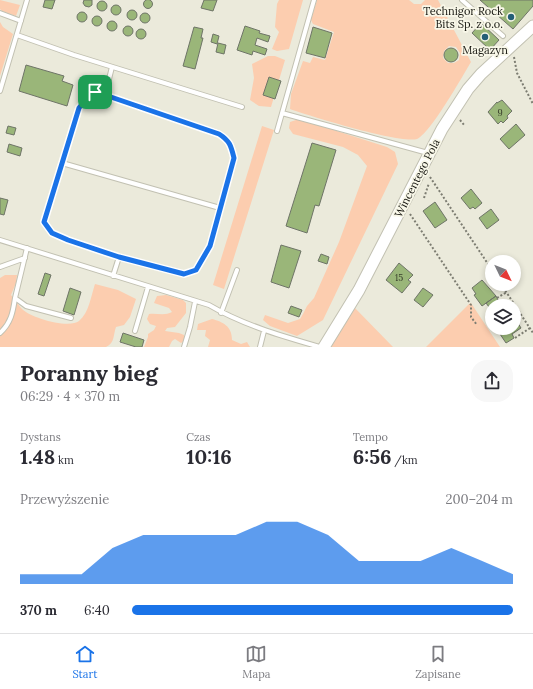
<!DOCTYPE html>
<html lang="pl">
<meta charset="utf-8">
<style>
:root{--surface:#fff;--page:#f7f7f7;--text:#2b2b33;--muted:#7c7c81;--line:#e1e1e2;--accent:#1a73e8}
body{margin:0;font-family:Lora,serif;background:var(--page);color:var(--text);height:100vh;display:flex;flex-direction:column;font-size:15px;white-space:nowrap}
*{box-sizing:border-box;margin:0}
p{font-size:13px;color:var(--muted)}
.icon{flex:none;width:22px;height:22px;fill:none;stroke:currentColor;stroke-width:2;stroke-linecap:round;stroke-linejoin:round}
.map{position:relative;height:347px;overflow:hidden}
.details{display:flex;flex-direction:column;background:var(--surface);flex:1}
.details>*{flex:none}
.needle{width:26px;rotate:133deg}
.controls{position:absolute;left:485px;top:255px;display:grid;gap:8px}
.controls a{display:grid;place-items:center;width:36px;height:36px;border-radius:50%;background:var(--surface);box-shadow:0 2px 6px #0003;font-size:20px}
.pin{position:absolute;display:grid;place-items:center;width:34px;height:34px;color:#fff;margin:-17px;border-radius:8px;box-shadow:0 2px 6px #0006}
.round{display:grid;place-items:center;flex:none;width:42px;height:42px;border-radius:16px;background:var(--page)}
.headline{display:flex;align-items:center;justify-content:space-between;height:68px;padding:0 20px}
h1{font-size:22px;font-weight:700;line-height:30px}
.metrics{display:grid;grid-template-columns:repeat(3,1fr);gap:6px;height:68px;padding:4px 20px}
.metrics div{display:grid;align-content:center}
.metrics b{font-size:20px;font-weight:700}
.metrics small{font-size:11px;font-weight:400}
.metrics p{font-size:11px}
.chart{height:112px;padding:8px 20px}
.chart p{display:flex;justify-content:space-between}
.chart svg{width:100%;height:72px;margin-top:4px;fill:var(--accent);opacity:.7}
ul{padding:0 20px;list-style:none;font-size:13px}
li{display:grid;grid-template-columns:64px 48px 1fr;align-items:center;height:30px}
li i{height:10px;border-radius:5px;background:var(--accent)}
.menu{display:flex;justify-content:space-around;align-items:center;height:56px;border-top:1px solid var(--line);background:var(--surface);font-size:11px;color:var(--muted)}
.menu a{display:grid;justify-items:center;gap:2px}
.menu .current{color:var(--accent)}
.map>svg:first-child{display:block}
.green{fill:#fccdaf;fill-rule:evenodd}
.building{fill:#9ab679;stroke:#6e7467}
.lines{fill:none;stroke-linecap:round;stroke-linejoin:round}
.lane-casing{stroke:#c2c1b2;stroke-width:6}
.secondary-casing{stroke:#c2c1b2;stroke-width:13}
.path{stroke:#7d7d72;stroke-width:2;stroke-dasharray:2 2;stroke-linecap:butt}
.lane{stroke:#fff;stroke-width:4}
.secondary{stroke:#fff;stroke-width:11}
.route-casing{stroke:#fff;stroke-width:8}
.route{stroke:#1a73e8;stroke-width:5}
.poi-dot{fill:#245f77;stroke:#f8f7e8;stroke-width:1.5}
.labels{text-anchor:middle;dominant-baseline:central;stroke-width:3.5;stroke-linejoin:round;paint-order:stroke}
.number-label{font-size:9px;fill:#373e2a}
.poi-label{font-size:11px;fill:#161610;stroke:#f8f7e8;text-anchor:end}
.street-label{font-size:11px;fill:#161610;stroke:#f8f7e8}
</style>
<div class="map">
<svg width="533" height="347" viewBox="0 0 533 347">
<rect width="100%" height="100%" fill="#ebeadb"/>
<path class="green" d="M0 0 20 5 16 16 2 11 0 9Z
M279 0H303L289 49 277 51 272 49 279 32 275 27 277 4Z
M317 0H409L414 4H421L425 0H438L471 62C462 77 430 134 417 139 400 144 310 116 290 109L291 94 303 61 310 63 313 57 325 60 334 32 313 24 311 20ZM449 46 456 47 460 53 459 60 454 63H448L443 58 444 51Z
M0 22 3 27 13 34 0 76Z
M268 56H275L285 60 271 107 259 106 250 100 254 78 252 64Z
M299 119 387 147 395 152 398 164 323 320 297 336 270 326 263 320 265 315 288 323 300 319 303 314 307 306 314 298 339 242 367 166 358 155 343 147 293 134 289 128 290 122Z
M262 126 274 130 224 289 213 285Z
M5 275H17L16 283 11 295C15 299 18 305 22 309 31 318 69 329 79 321 89 313 91 296 95 284L118 290 136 299 130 317 124 325 116 327C113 335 115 343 106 347H0V278Z
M166 295 183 300 186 303V313L175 327 167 328 165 331 179 333 184 335V341L181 343 175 339 172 341 169 347H144L148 337V334L154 330 156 326 150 324 147 319 149 314C157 313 165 316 172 312L169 308 154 303 157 296Z
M471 303 500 347H426L469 304Z
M354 307 393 347H331Z
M212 319C223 322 232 326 232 340L241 344 247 342 250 347H208L210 340 205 336 206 330H197L198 324Z"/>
<path class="building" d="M143.5 4a4.5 4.5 0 1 1 9 0a4.5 4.5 0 1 1-9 0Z
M45 0H55L52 9 43 7Z
M84 0H92V5L89 7 85 6 83 3Z
M204 0H217L213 11 201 8Z
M480 0H533V6L513 29Z
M97 6a5 5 0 1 1 10 0a5 5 0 1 1-10 0Z
M111 10a5 5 0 1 1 10 0a5 5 0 1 1-10 0Z
M127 15a5 5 0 1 1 10 0a5 5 0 1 1-10 0Z
M77 17a5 5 0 1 1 10 0a5 5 0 1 1-10 0Z
M140 18a5 5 0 1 1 10 0a5 5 0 1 1-10 0Z
M92 21a5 5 0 1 1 10 0a5 5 0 1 1-10 0Z
M107 26a5 5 0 1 1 10 0a5 5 0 1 1-10 0Z
M481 23 499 40 490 50 472 33Z
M123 31a5 5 0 1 1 10 0a5 5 0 1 1-10 0Z
M245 26 260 31 259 33 270 36 268 42 257 38 255 45 267 49 265 55 253 51 252 55 237 50Z
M194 27 203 29 201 38H203L195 69 183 66Z
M313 27 332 33 325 58 306 53Z
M136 34a5 5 0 1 1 10 0a5 5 0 1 1-10 0Z
M213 34 219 36 217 44 211 42Z
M218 43 226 45 224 54 216 52Z
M444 55a7 7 0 1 1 14 0a7 7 0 1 1-14 0Z
M26 65 64 76 62 81 73 85 67 106 19 91Z
M269 77 281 81 275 99 263 95Z
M502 100 512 111 507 116 508 118 503 123 501 121 498 124 488 112 497 102V103Z
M516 124 525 135 509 149 500 139Z
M8 126 16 128 14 135 6 133Z
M312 143 336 150 319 206 315 205 307 233 286 226Z
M9 144 22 148 20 156 7 152Z
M471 189 482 203 475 209 473 207 470 209 461 198Z
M0 198 8 200 4 215 0 214Z
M435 202 447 220 435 228 423 211Z
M491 209 499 220 487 229 479 218Z
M281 245 301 251 289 288 271 282Z
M321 254 329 257 327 264 318 261Z
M399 263 413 275 408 280 411 282 402 293 386 280Z
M45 273 51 275 44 296 38 294Z
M482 280 496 296 482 306 474 295 476 294 472 288Z
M70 288 81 292 74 315 63 311Z
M423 288 433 295 423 307 414 300Z
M496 296 498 300 489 307 486 303Z
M291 306 302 310 299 317 288 313Z
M514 317 521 328 512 334 514 338 506 343 496 328H514Z
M123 333 144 340 142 347H136L120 342Z"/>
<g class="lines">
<defs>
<path id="lane" d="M462 0 503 36
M0 13 21 21
M17 35 74 55 242 107
M0 91 27 0
M95 92 105 95 219 133C230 141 231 146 234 158L210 246 196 270 185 274 119 257 69 240 52 233 44 222 79 108 86 99Z
M105 95 112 67
M282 113 428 153
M277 131 314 0
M62 163 220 208
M0 240 209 305C243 325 282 336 320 347
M27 248 15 298 26 306 71 318
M0 267 25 258
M113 276 119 257
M221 313 237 270
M135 331 148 287
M0 333C11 323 13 312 15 298
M184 347 190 327 195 302
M260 347 264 331"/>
<path id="secondary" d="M324 347 359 290 442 129 468 89 481 74 533 26"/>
</defs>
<use href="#lane" class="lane-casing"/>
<use href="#secondary" class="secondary-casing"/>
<path class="path" d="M514 57 517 73 533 104
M460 120 465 126
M430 177 492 270
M424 198 429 183
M410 214 471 305V317L477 325
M501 284 533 333
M497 298 507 292
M515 338 530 328"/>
<use href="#lane" class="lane"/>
<use href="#secondary" class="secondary"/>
</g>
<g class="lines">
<defs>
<path id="route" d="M95 92 105 95 219 134C230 141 231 146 234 158L210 246 196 270 184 274 119 257 68 240 52 233 44 222 79 108 86 99Z"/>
</defs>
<use href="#route" class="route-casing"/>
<use href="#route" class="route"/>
</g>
<g class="poi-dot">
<circle cx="511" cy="17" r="4"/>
<circle cx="485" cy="37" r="4"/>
</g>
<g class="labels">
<g class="number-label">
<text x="500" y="112">9</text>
<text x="399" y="277">15</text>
</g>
<g class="poi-label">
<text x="503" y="11">Technigor Rock<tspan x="503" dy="13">Bits Sp. z o.o.</tspan></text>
<text x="485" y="50" text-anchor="middle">Magazyn</text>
</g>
<g class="street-label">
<text transform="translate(417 178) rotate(-63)">Wincentego Pola</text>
</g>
</g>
</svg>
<div class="controls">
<a><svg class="needle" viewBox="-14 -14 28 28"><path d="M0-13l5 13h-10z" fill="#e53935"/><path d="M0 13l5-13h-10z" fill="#7c7c81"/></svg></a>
<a><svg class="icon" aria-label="layers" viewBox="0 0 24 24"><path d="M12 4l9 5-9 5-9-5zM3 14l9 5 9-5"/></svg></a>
</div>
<div class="pin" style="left:95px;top:92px;background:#1e9e55"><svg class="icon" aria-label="arrive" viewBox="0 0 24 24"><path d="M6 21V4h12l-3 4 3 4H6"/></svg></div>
</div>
<section class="details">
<div class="headline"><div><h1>Poranny bieg</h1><p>06:29 · 4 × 370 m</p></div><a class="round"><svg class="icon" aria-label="share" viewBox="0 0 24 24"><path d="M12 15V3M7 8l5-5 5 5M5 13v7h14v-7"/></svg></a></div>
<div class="metrics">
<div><p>Dystans</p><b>1.48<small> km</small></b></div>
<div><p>Czas</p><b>10:16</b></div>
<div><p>Tempo</p><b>6:56<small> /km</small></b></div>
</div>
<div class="chart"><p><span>Przewyższenie</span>200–204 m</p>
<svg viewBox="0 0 160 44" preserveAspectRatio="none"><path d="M0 44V38L10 38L20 38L30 22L40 14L50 14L60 14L70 14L80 6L90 6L100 14L110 30L120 30L130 30L140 22L150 30L160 38V44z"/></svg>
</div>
<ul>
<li><b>370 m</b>6:40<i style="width:100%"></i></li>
</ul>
</section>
<nav class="menu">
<a class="current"><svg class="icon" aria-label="home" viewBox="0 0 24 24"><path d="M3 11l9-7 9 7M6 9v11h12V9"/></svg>Start</a>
<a><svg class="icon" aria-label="map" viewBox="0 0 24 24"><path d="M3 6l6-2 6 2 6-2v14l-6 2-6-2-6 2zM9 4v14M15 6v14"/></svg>Mapa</a>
<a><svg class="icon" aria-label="saved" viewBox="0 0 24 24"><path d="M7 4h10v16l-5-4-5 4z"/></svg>Zapisane</a>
</nav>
